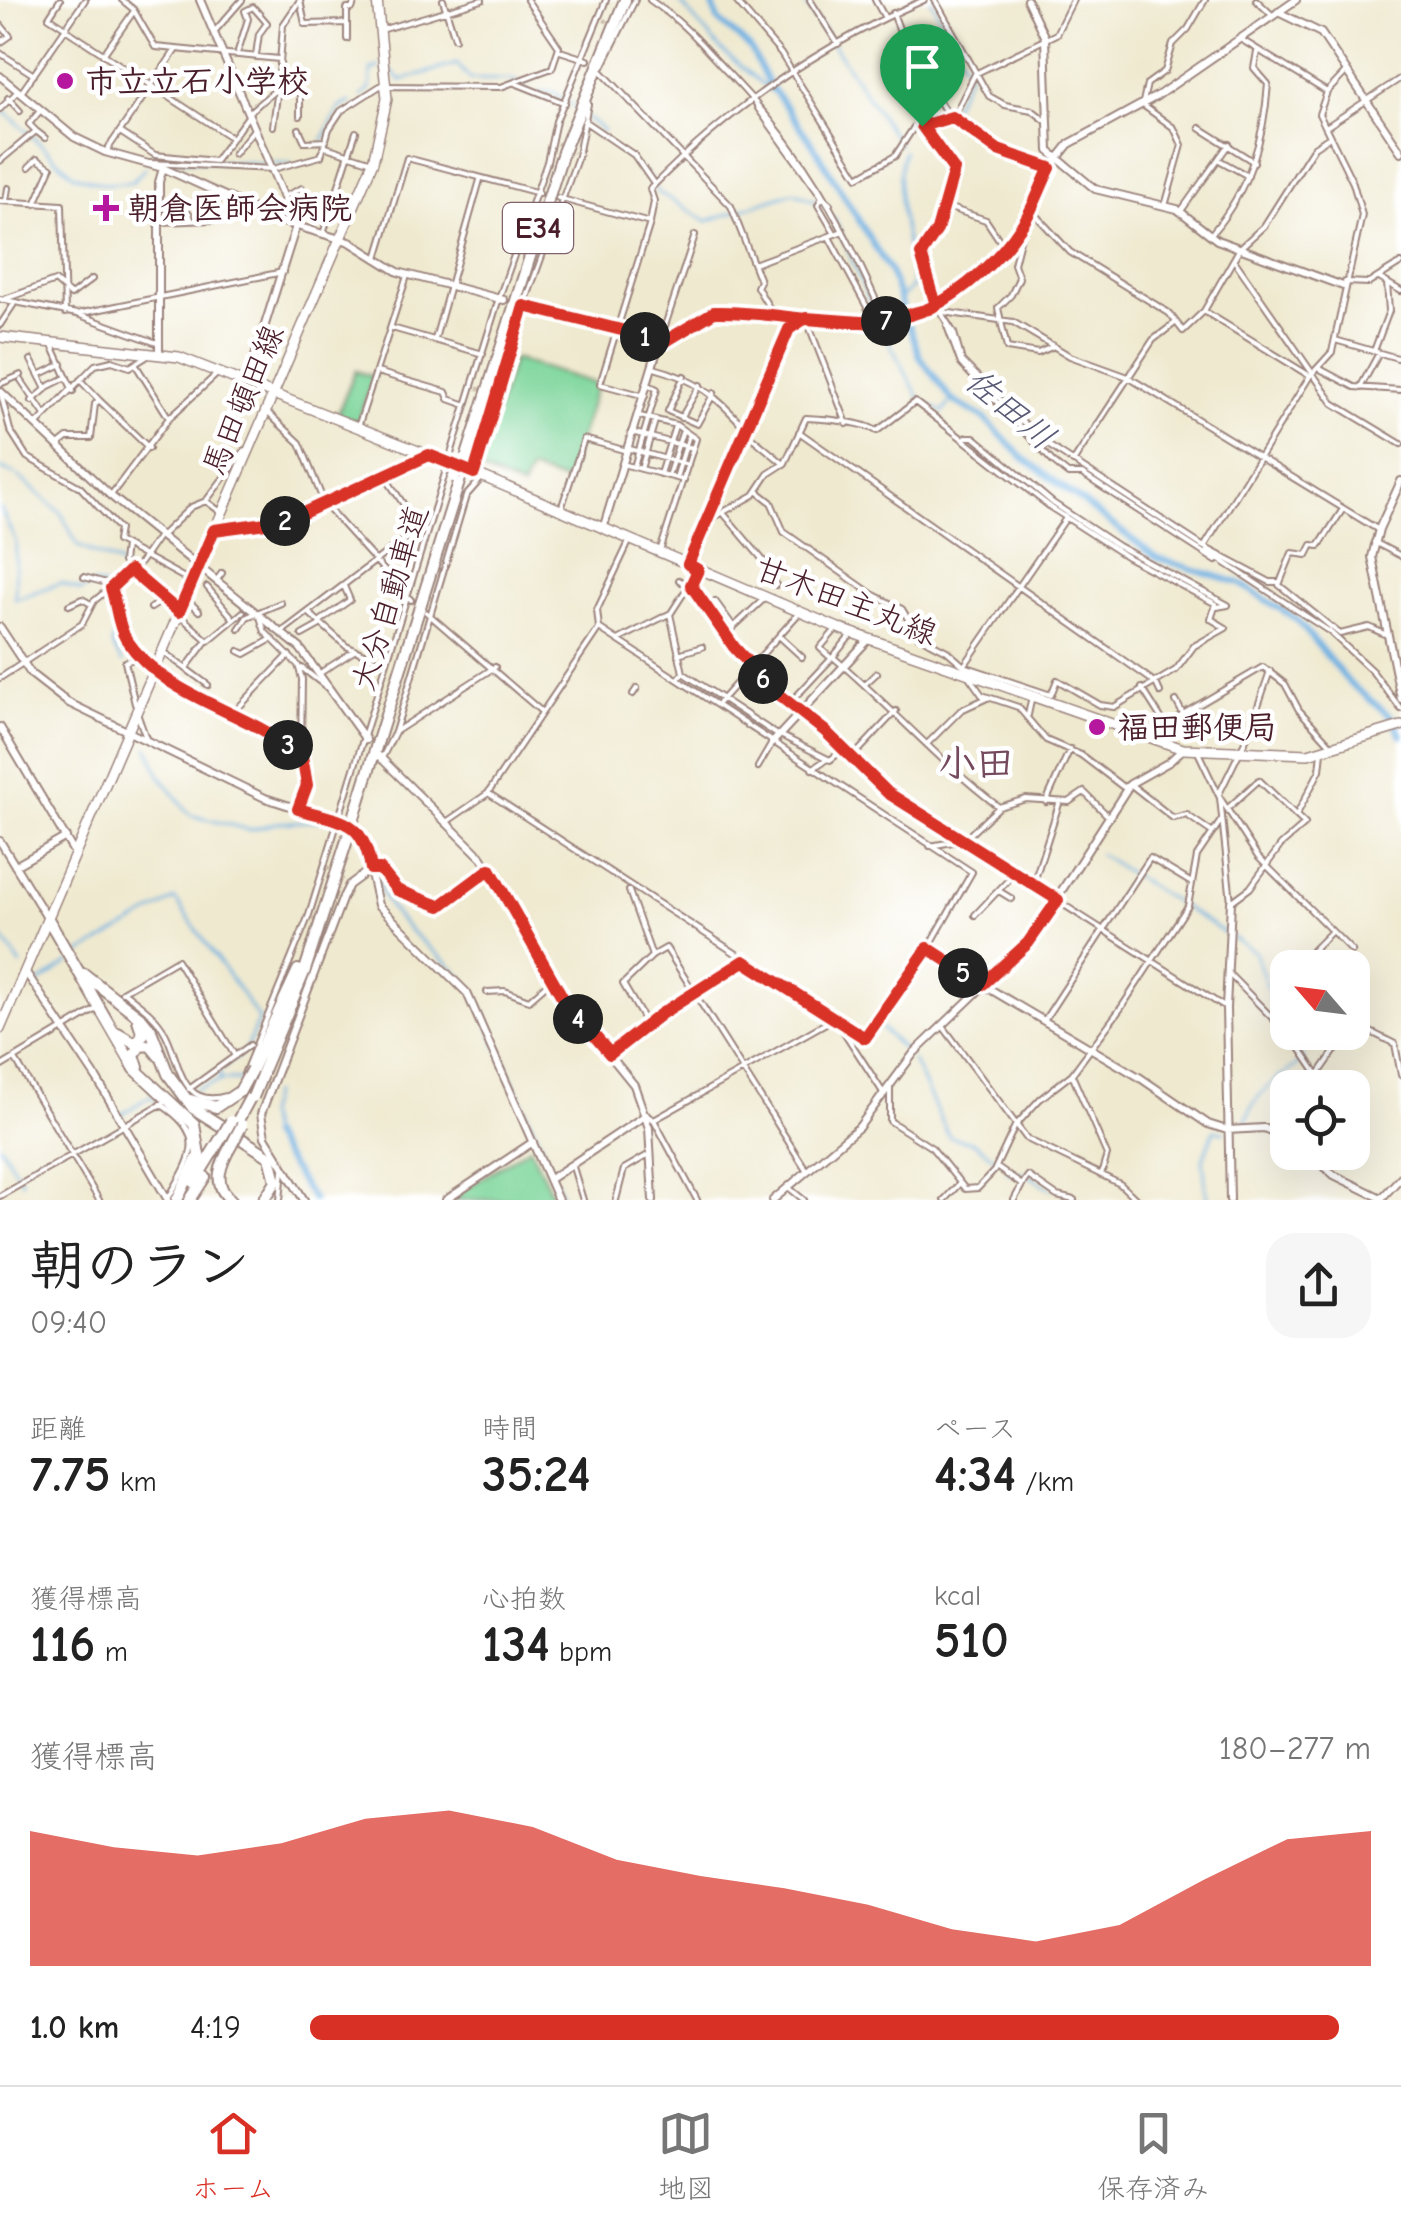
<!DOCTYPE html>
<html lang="ja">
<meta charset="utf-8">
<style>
:root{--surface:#fff;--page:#f6f6f6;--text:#222;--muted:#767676;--line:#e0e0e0;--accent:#d93025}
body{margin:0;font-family:"Comic Neue","Klee One",sans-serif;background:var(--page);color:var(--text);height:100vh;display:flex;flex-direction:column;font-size:38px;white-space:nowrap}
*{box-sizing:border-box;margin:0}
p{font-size:32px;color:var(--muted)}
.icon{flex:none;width:55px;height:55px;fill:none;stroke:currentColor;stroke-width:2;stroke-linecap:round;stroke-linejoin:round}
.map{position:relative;height:1200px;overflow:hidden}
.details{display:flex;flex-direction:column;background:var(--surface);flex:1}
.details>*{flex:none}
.needle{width:65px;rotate:298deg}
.buttons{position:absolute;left:1270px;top:950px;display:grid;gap:20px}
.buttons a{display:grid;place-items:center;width:100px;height:100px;border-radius:20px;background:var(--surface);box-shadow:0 10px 40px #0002;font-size:50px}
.pin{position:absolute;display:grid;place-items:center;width:85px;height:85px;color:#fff;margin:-102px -42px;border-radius:50% 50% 50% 0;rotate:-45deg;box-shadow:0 0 10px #0007}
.pin .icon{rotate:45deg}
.km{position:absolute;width:50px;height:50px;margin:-25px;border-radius:50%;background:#222;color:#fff;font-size:28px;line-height:50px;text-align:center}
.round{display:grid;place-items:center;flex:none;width:105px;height:105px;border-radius:30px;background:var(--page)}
.summary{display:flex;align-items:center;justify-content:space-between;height:170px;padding:0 30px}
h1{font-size:55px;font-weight:600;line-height:75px}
.figures{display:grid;grid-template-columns:repeat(3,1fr);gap:15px;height:170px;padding:10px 30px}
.figures div{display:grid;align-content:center}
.figures b{font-size:50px;font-weight:600}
.figures small{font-size:28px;font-weight:400}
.figures p{font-size:28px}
.chart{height:280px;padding:20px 30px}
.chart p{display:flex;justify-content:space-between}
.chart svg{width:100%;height:180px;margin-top:10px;fill:var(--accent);opacity:.7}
ul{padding:0 30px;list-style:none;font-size:32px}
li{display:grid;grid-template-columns:160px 120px 1fr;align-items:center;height:75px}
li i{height:25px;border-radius:12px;background:var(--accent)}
.dock{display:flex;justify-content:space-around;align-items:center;height:140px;border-top:2px solid var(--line);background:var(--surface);font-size:28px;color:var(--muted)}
.dock a{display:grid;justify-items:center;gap:5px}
.dock .selected{color:var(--accent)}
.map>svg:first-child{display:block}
.green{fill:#7ed69b;stroke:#647a63;stroke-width:2.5}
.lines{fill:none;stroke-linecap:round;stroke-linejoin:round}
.stream{stroke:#6db0e2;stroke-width:2.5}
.river{stroke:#6db0e2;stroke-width:6}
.minor-tunnel{stroke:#cec1ae;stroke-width:4;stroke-dasharray:4 2;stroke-linecap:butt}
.minor-casing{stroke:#9c847d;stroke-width:8}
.tertiary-casing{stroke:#9c847d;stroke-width:10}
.secondary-casing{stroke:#9c847d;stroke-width:10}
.primary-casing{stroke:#9c847d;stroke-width:12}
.motorway-casing{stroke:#9c847d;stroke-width:14}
.minor{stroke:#fff;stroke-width:4}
.tertiary{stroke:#fff;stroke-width:6}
.secondary{stroke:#fff;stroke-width:6}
.primary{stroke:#fff;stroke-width:9}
.motorway{stroke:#fff;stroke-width:10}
.motorway-bridge-casing{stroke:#9c847d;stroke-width:14;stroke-linecap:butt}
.motorway-bridge{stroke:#fff;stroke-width:10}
.route-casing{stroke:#fff;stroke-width:20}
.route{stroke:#d93025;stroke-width:12}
.poi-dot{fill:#b5179e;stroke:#fff;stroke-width:4}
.labels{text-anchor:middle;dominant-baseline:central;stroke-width:9;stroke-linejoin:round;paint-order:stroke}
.shield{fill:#fff;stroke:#80626b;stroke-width:2.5}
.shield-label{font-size:30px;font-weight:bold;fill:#4a1f2b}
.poi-label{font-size:32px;font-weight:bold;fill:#4a1f2b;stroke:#fff;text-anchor:start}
.street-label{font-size:32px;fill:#4a1f2b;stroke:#fff}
.water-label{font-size:35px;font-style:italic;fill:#585974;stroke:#fff}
.quarter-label{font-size:38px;font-weight:bold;fill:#764a5e;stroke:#fff}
</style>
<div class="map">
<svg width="1401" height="1200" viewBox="0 0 1401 1200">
<rect width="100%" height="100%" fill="#fff"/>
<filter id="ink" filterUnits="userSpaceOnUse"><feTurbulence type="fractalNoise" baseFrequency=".01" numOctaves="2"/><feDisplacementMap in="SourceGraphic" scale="20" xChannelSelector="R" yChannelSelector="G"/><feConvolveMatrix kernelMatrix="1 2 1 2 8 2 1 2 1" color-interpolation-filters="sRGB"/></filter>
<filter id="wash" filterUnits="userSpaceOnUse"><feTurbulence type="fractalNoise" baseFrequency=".0048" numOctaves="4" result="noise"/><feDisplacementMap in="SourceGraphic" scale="40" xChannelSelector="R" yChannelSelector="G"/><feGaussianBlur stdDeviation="2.25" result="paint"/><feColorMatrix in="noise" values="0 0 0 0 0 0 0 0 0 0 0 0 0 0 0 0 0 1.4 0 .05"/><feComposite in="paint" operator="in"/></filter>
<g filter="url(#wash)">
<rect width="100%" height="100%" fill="#efe9cf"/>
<path class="green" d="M513 359 597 384 566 482 530 470 522 488 478 469Z
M355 371 374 377 357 423 337 415Z
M530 1147 555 1200H448Z"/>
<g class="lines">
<path class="stream" d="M678 0 721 50 777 96
M803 0 899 144
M931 0 969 73 949 113
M390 70 401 80 457 64 470 79 512 80 527 86
M539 92H553L575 108
M362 96 370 88 371 70 379 67
M2 109 74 175 103 184 132 182 146 167
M586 117 603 131
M322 141 340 107 351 102
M153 159 266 163
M274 163H291
M644 172 658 192 707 221 794 192 828 207
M834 218 877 319
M900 299 913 286C909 239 891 193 904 151
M880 325 921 401 943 412 952 400
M0 468 15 474
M18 476 61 513 78 546 120 564 125 573
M0 508 16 542 15 599 61 583 81 591 94 584 109 588
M117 620 112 645 123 663
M148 747 159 774 190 815 250 830 276 823 324 820
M356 824 372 839 376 866
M1099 854 1255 952 1276 1013 1288 1028
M377 872C384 931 449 950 477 997L553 1173
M0 934 21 965
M76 956 175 899 259 1019 245 1051 218 1072 222 1080
M39 983 71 961
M881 1028 909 1055
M913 1061 949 1137 973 1142 996 1159
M195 1090 222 1080H244
M119 1116 150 1096 155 1100
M1245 1123C1256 1089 1277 1080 1304 1060L1291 1041
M270 1136 266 1114 272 1094
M0 1145 22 1181
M1006 1172 1027 1174 1052 1190
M556 1181 563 1200
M1063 1196 1078 1200
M1207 1200 1203 1159 1214 1130 1224 1132"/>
<path class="river" d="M711 0 718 20 750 48 767 81 814 146 890 272 920 357 952 400 984 418 1021 456 1157 558 1239 583 1296 619 1349 683 1394 719 1401 736
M270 1136 313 1200"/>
</g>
</g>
<g filter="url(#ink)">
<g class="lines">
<path class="minor-tunnel" d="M604 20 614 25
M557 143 573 153
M477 388 492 394
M327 866 343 880
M312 918 325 932"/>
<defs>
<path id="minor" d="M60 0 49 17 66 28
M122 0 133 9 155 47 279 59
M300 0 305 24 347 23
M443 0 455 38
M650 0C688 26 698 42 729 74 804 152 843 222 885 321
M735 0 781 54 858 177 895 156 914 127 955 114 975 74 1056 34 1073 0
M810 0 838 44
M875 0 885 18
M935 0 989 96 1005 105 1032 110 1046 121
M1256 0 1272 15
M893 13 907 50 949 117
M0 24 10 36 0 43
M65 29 232 138
M381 30 482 0
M214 32 242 0
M347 39V9H352L355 0
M1242 40 1327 92
M238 51 248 19 245 11 253 7 267 23 259 34 256 55
M560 51 588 60
M0 53 34 75
M103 55 134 11
M602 67 635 0
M599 69 731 206 760 281 757 287 774 316
M280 77 300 94V116
M515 83 565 103
M21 93 85 0
M8 98 20 111
M1143 102 1147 84 1165 71 1173 44 1188 29 1205 0
M1144 106 1174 128 1182 145 1165 206
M757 107 822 197
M0 109 17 92
M248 113 278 88 283 25 300 0
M952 117 999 150 1047 167
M584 121 634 155 654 184
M273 126 278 88
M922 126 953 169 944 206 986 220 1004 247
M1326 127 1401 78
M1200 128 1254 162
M299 129 305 142 326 141
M36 131 45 138
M120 132 155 155 215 161 249 115
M326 147 369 161
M107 150 175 51
M234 154 255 128
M0 161 36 131 29 124 40 111
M1221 161 1248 176
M150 163 273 169 321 156 329 129 341 111 380 86 501 87 552 68 559 47 527 0
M29 167 37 159 51 168 35 204
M285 196 302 188 309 199 290 209
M558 198 650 223
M0 201 62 205 65 313
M6 201 8 188
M830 204 822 197 818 205 835 234
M161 207 189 213 191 219
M1031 210 1070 252 1169 313 1183 331 1204 311 1240 248 1264 226 1314 147 1328 138
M1181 211 1229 144
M160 222 213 220 219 194
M1024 224 1014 264 1019 278 1011 295 998 308 1007 348 1038 353 1054 346
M1212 233C1249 189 1264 140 1268 84L1254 68 1257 52
M323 234 356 132
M829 237 874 320
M377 258 407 158 539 193
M1234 260 1333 403 1401 444
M754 264 843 231
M1379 278 1401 291
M1345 282 1369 283 1401 263
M0 299 77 314 283 272
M2 300 55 281 71 295 92 279
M938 302 921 255 937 230 944 206
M936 305 954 333 962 361 1042 441 1204 547 1270 582H1279
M1204 311 1310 376
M943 312 1013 322 1070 356 1128 377 1377 529
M77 314 157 343
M0 325 14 304
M947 326 961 364 1053 462 1068 474H1082L1216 561
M392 328 483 354
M435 339 480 180
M1335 340 1401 359
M660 341 714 312 806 318 847 424
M660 341 695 235
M52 345 73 391
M1374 351 1389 311 1387 283
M31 360 46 389 32 401
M137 367 169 418
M654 368C696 379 718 397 746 429
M1320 369 1354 387 1401 390
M377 372 446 392 449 399 466 405
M39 375 62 364
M684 376 668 411 697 424 714 393
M21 380 45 415
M0 384 21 375
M45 388 67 377
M1360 388 1379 353
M1 394 10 430 27 457 80 487 119 529 117 541 192 582
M645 396 600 384 650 223 654 201 650 189C728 109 821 45 924 0
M99 400 149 448
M267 412 300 443 325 505 411 600
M640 416 676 425 696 439 661 548
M681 418 700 385
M37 424 95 365 112 361 130 367 146 357
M358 427 407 276
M799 432 1153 681
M635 433 693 448
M749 435 784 464
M966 437H974L1053 503 1118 546 1228 605 1217 607
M57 446 67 438H91L95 404 99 400 80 380
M630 449 688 465
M1073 462 1153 340 1175 323
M626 465 684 480
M634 467 657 389 649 385
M641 469 655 421
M474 471 524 306 578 156 588 104
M660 474 675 426
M668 476 682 433
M386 478 422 532
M676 478 689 435
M111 495 169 418 216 375
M206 501 222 513
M562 506 584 439 627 451
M1343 509 1319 546 1312 545 1307 555 1292 553 1279 585 1340 634 1369 627 1389 636
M724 514 768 566 776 585
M709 520 754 495 768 474 785 463 806 418C826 419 861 421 877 431L915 402 1053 509 1127 557 1216 604 1211 619 1226 628 1194 646 1176 670 1114 707 1100 705 1057 680 1051 695 964 666 947 651 918 636 902 609 872 594 784 532 771 502 757 491
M214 530 288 520 423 457
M163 534 191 507 206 501 245 450
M1374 542 1401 556
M125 546 123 562 128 568 208 641 243 612
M1204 547 1310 376 1332 352 1362 215 1353 183 1319 114 1327 92 1347 71
M1207 551 1330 632 1372 671 1401 709
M84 577 114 585
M679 580 701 596 720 629 775 692 825 731 888 793 1226 1008
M216 581 222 573
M207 587 232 617
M111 588C117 605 117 624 126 639 167 700 242 708 296 752L301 749
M185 598 199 611
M715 601 733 626
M69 605 82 599 91 604
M151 608 165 599
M308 612 346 646 386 664
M426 612 542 712
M670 614 683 673 678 679
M260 617 265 632 298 665 302 679 301 749 307 785 297 809
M319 622 350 600 344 586
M599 628 972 872 928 949 865 1037 488 793 599 628 597 610 629 542
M239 629 247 617 281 603
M283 631 399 543 426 530
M852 634 833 657C891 706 939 762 999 807
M302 635 320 625
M725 635 765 598
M779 636 802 657
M618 640 671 613 698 571
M162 651 208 685
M239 651 245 654 270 640
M678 654 702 647
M831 658 820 648 837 628
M964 666 1066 518
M186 668 207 640
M302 668 329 689
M320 673 354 651
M683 673 779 736
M0 678 82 624 94 601 140 563 158 537
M970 678 982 695 1018 707 1046 740 1081 755 1123 787 1130 784 1173 818 1187 815 1210 831
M1155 681 1160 692
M865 684 877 673
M1142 688 1168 729
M633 694 637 688
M1176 701 1183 714
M135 704 125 662 139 657
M789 704 833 657
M717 705 800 612
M238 708 289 655
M1028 715 1032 696
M138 716 147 741
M395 732 495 667
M780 735 830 760 844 749
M1158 739 1183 714 1263 667 1285 684 1299 710 1332 746
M928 743 961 710 987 698
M1197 750 1220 798 1231 902 1250 888 1281 845 1305 824 1259 780 1228 808
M852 758 896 711
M381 760 395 732 466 496 481 479
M758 767 772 743
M812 769 827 759
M1219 794 1248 735 1270 671
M1220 798 1258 857 1352 951
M1046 802 1070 749
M1297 814 1320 770 1322 752
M445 823 487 794
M930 846 964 840 999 807 1026 799 1069 802 1084 792 1110 818
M371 869H380L397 890 436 906 490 869
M1033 885 1059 804
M629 891 652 956 666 948 807 1171
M999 891 1012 899
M975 915 1015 873
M929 949 983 985
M1295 968 1330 933
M1229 974 1295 1041 1318 1075
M122 992 177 960 235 1056
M124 992C138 1004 155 1014 164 1031 180 1058 179 1110 226 1096
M487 992 505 991 529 1000 553 979
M1277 993 1288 977
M1045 1019 1150 858 1190 882
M647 1025 623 984 652 956
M942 1025 1027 1139 1120 1184 1137 1200
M840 1026 884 1094
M1352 1029 1363 1028 1395 1044 1401 1075
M610 1054 661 1014 743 961
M15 1059 99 1200
M0 1067 95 1010
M244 1074 309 915 499 298 547 162 556 121 606 0
M1072 1075 1107 1155 1101 1175
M890 1088V1121L932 1148 965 1189 978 1188 994 1171 1015 1126 1040 1099 1072 1074 1121 1008 1188 906 1197 856 1222 819
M1316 1088 1318 1075 1348 1032
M189 1089 250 1045
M160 1104C210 1135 191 1158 168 1199
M646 1115 654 1120 697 1200
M654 1120 833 1019
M573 1167 583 1200
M996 1167 1022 1185 1014 1200
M1022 1185 1028 1176 1057 1196 1074 1200
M788 1187 804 1200
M0 1196 165 1102
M280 1200 283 1170
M616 1200 624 1169 648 1155
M944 1200 960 1183"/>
<path id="tertiary" d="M200 0 296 226 247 382
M1027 0 1045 38 1049 151 1095 189 1177 209 1217 240 1343 286
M1278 12 1321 33 1401 152
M0 76 74 137 105 152 163 168 159 182V353
M163 168 280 221 350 242 398 272 504 300
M520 305 660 341 603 529
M0 627 31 674 67 702 265 798 355 827 362 834 378 905 467 993 558 1200
M0 727 75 854
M772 743 868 640
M0 841 47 918
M15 866 66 837
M25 971 97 1079 168 1200
M983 985 1139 1077 1208 1124 1227 1130 1264 1128 1288 1139
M1308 1152 1334 1175 1381 1198
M550 1179 646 1115
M304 1200 265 1137 261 1114 343 897 349 885 371 869
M446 1200 533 1142
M773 1200 859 1127 914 1053 1028 943 1130 784 1169 762 1183 749
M1230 1200 1226 1008 1231 902"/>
<path id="secondary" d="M0 391 111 496 300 648 366 740
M1401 481 1379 529 1372 557 1401 699
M688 565 796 322 806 318 875 323 936 305 1005 247 1024 224 1050 168 1069 144 1157 96 1296 0
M379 756 482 858 565 1000 634 1085 649 1128 653 1200
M1380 1200 1401 1177"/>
<path id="primary" d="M0 337 179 357 474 473 838 628 1183 749 1308 754 1401 726
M0 1029 373 162 387 99 377 0"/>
<path id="motorway" d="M465 462 563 152 625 0
M356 811 460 479
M48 919 135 1069 194 1124 199 1155 177 1200
M84 974 142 1019 151 1030
M118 1033 135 1043 143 1035 138 1020
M152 1033 168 1074 193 1108 270 1157 276 1181 264 1200
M138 1067 134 1055 140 1046 150 1045 159 1056
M252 1069 298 970
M261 1075 305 970 349 834
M190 1100 216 1107 240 1091
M236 1124 251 1096
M194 1182 223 1135
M190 1200 205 1177
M231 1200C211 1184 221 1163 232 1144"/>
</defs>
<use href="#minor" class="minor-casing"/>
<use href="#tertiary" class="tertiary-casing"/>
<use href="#secondary" class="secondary-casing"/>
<use href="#primary" class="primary-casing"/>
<use href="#motorway" class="motorway-casing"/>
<use href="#minor" class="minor"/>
<use href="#tertiary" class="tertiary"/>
<use href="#secondary" class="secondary"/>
<use href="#primary" class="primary"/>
<use href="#motorway" class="motorway"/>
<defs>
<path id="motorway-bridge" d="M454 477 460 460
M349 834 356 811
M240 1091 252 1069
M253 1097 262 1075
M223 1135 231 1121
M232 1144 242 1125"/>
</defs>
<use href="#motorway-bridge" class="motorway-bridge-casing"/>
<use href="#motorway-bridge" class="motorway-bridge"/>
</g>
</g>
<g class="lines" filter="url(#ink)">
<defs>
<path id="route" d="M922 126 954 170 937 230 921 254 936 305C868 340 787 310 714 312L666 341 524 306 474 473 429 455 288 520 214 530 179 612 130 570 111 588C117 605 117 624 126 639 167 700 242 708 296 752L301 750 307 785 298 809C342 822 363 818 371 869H380L397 890 440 906 490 869 564 1000 610 1054 661 1014 744 961 865 1038 928 948 983 984 1028 943 1058 900 888 793 825 731 775 692 734 647 691 585 698 570 688 564 789 329 806 318 875 323 929 309C965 290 1000 259 1022 225 1034 208 1040 187 1050 168L998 150 952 117 922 126"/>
</defs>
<use href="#route" class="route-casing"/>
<use href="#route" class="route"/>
</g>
<g class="poi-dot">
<circle cx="65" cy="81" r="10"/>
<path d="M101 193h10v10h10v10h-10v10h-10v-10h-10v-10h10z"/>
<circle cx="1097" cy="727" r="10"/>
</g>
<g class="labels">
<rect class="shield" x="503" y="203" width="70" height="50" rx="8"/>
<g class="shield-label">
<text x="538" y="228">E34</text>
</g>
<g class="poi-label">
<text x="85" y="81">市立立石小学校</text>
<text x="128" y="208">朝倉医師会病院</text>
<text x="1117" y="727">福田郵便局</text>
</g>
<g class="street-label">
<text transform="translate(243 400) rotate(-67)">馬田頓田線</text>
<text transform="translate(390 598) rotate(-73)">大分自動車道</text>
<text transform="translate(846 601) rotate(21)">甘木田主丸線</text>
</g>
<g class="water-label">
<text transform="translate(1010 409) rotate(40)">佐田川</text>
</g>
<g class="quarter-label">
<text x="976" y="764">小田</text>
</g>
</g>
</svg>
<div class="buttons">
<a><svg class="needle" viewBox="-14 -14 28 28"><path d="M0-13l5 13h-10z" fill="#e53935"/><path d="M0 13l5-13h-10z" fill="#767676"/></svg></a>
<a><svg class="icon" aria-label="locate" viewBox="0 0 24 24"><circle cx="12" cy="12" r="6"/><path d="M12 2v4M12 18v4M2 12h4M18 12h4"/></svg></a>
</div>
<div class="pin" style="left:922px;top:126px;background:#1e9e55"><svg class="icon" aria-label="arrive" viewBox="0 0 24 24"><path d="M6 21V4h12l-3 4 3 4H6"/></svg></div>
<b class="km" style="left:645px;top:337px">1</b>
<b class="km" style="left:285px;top:521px">2</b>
<b class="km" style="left:288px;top:745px">3</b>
<b class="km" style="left:578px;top:1019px">4</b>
<b class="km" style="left:963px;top:973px">5</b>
<b class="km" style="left:763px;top:679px">6</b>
<b class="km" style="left:886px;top:321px">7</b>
</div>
<section class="details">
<div class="summary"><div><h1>朝のラン</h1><p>09:40</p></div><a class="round"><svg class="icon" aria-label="share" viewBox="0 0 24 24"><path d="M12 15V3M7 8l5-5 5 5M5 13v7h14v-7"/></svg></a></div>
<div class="figures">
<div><p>距離</p><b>7.75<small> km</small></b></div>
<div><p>時間</p><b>35:24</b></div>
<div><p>ペース</p><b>4:34<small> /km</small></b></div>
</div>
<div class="figures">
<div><p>獲得標高</p><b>116<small> m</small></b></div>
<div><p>心拍数</p><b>134<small> bpm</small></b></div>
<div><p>kcal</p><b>510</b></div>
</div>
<div class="chart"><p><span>獲得標高</span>180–277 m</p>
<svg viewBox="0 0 160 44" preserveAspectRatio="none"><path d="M0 44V11L10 15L20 17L30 14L40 8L50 6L60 10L70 18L80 22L90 25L100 29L110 35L120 38L130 34L140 23L150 13L160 11V44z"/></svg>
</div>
<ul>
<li><b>1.0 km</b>4:19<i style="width:97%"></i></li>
</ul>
</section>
<nav class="dock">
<a class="selected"><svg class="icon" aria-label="home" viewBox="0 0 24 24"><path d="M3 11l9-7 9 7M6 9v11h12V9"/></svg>ホーム</a>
<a><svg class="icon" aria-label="map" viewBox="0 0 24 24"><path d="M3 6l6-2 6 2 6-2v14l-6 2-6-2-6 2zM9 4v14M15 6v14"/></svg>地図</a>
<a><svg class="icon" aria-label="saved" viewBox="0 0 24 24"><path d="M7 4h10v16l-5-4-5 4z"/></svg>保存済み</a>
</nav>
